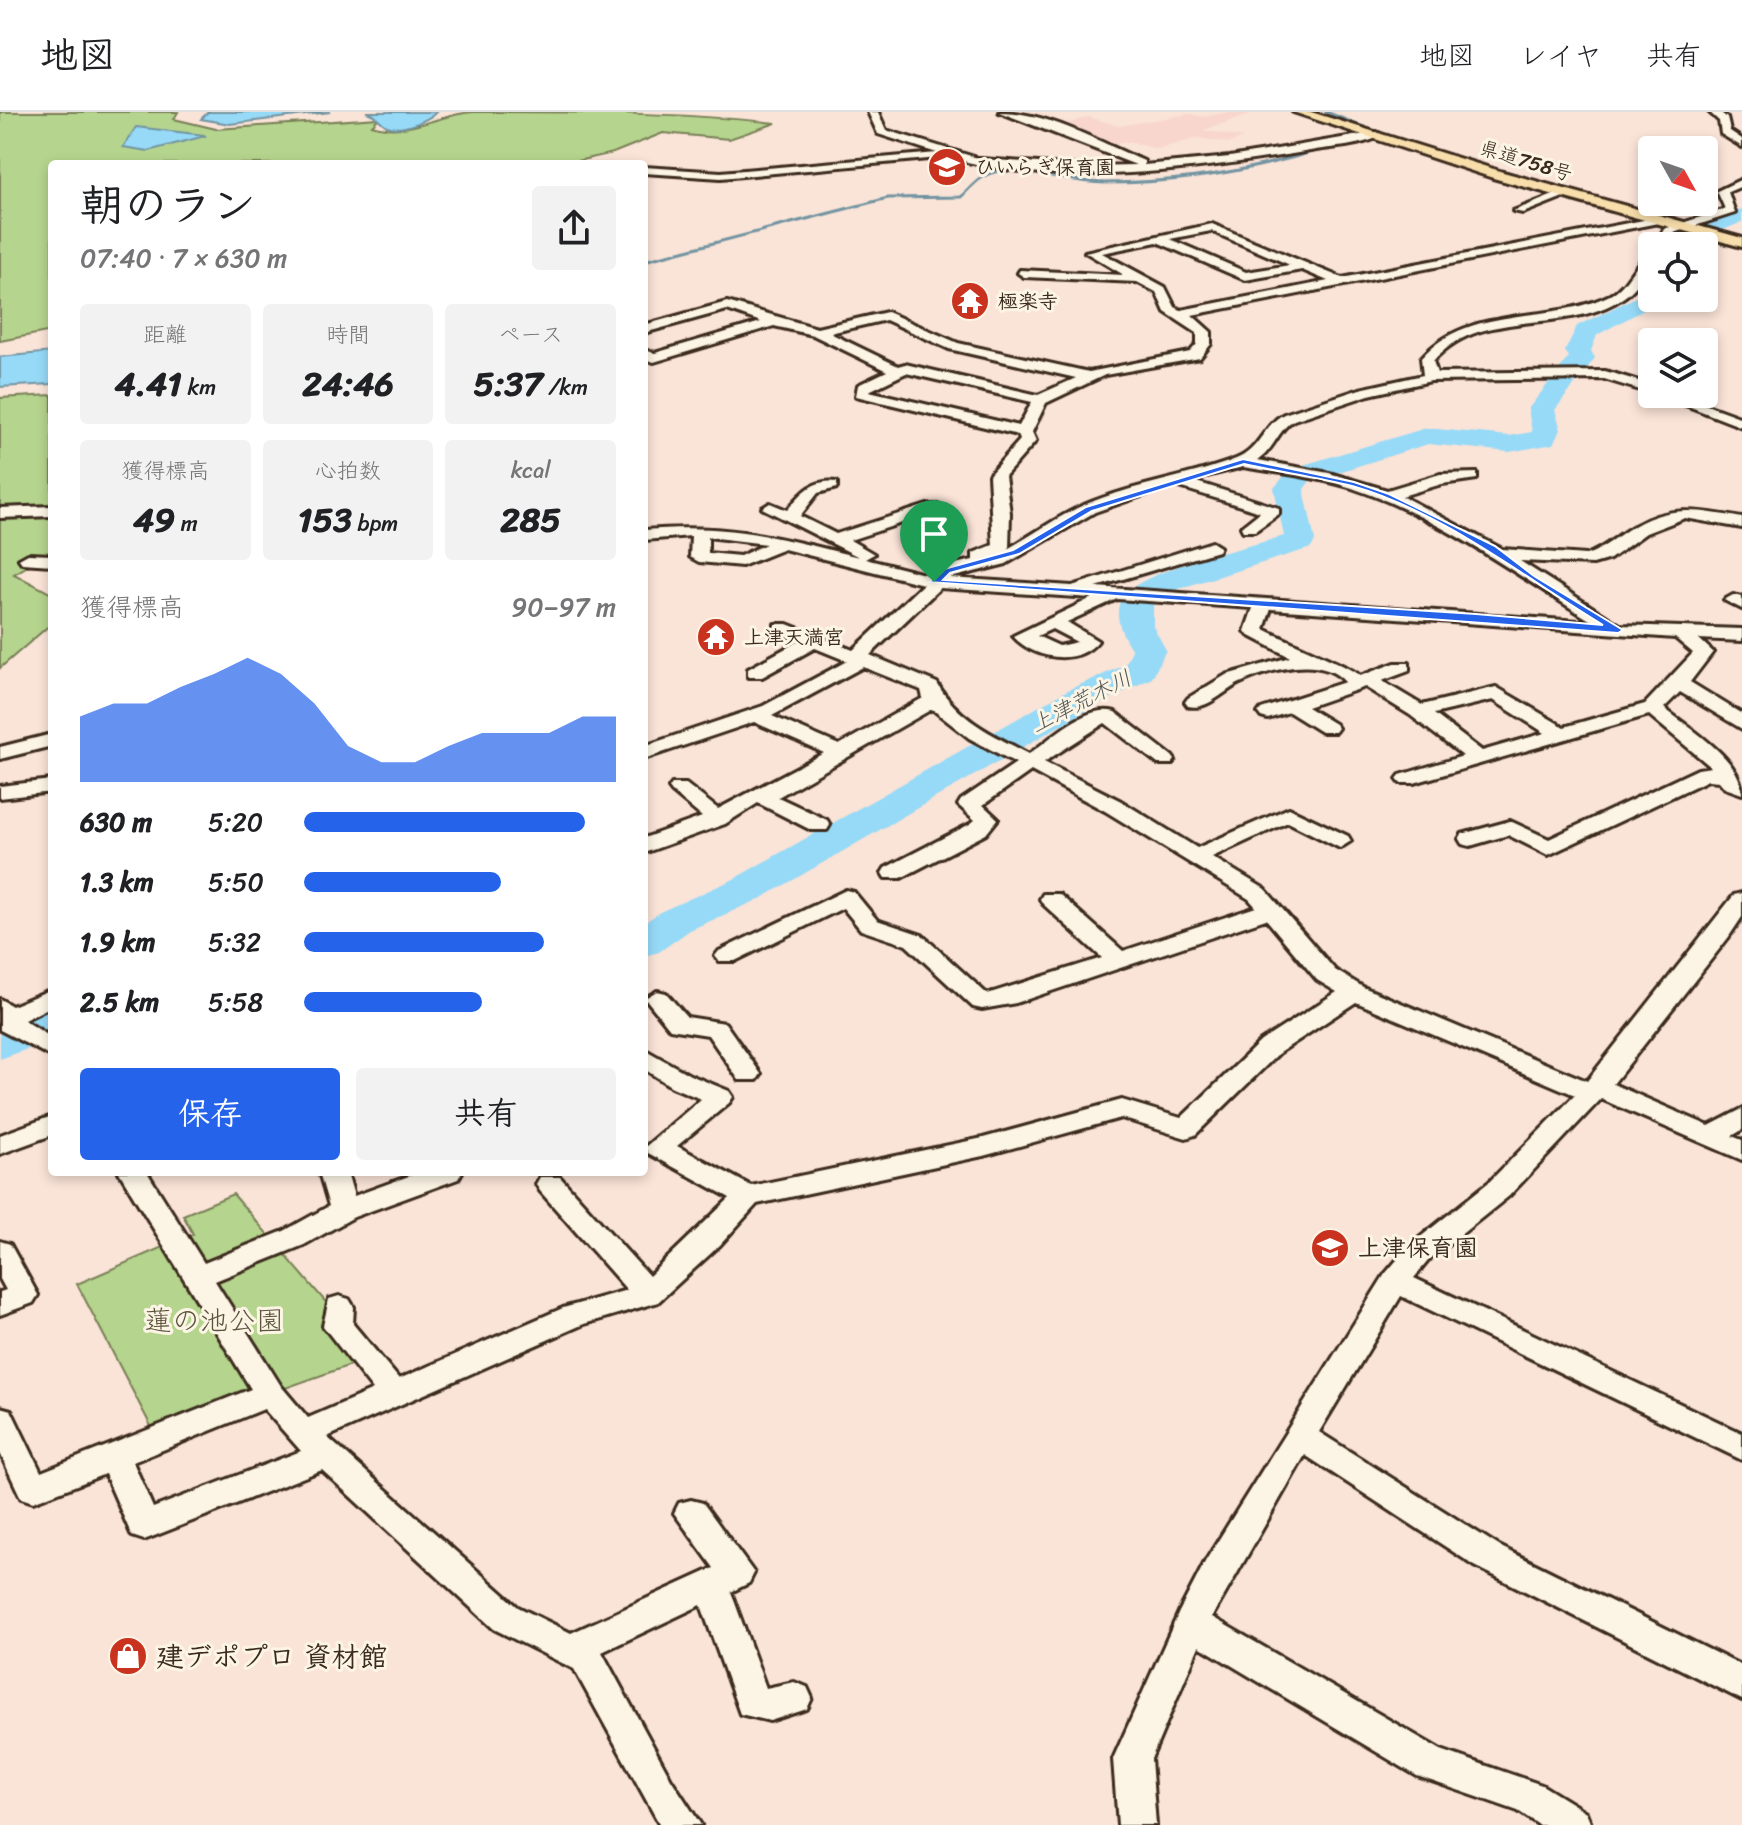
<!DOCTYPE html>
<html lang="ja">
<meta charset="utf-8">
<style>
:root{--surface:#fff;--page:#f2f2f2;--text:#202124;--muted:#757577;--line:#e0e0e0;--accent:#2563eb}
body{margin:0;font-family:Sriracha,"Klee One",sans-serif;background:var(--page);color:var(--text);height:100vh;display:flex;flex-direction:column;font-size:30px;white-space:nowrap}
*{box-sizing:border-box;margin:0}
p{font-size:26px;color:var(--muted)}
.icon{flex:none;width:44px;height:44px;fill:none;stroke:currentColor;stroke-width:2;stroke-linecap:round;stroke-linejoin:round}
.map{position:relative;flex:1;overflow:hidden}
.drawer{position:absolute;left:48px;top:48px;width:600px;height:1016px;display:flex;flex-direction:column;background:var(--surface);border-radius:8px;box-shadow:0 4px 12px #0003}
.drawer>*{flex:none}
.needle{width:52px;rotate:130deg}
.buttons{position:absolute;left:1638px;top:24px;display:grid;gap:16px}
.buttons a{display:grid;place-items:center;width:80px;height:80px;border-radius:8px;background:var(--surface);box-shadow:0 4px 12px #0003;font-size:40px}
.pin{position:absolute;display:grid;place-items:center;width:68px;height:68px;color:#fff;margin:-82px -34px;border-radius:50% 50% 50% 0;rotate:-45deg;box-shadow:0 0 8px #0007}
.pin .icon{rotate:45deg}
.round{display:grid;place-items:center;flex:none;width:84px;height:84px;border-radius:8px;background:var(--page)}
.headline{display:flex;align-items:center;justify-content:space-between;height:136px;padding:0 32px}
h1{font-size:44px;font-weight:700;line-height:60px}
.metrics{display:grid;grid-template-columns:repeat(3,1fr);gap:12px;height:136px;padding:8px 32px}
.metrics div{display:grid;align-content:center;border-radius:8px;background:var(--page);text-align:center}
.metrics b{font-size:34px;font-weight:700}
.metrics small{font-size:22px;font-weight:400}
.metrics p{font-size:22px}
.chart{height:224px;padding:16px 32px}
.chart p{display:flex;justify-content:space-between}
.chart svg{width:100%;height:144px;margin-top:8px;fill:var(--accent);opacity:.7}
.button{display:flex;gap:16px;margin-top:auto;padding:16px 32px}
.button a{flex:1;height:92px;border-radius:8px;background:var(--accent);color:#fff;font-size:32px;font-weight:700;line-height:92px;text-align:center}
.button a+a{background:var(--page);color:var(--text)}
ul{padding:0 32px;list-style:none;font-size:26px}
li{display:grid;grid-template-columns:128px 96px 1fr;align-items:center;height:60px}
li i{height:20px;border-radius:10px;background:var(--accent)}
header{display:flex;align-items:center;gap:48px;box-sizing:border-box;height:112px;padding:0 40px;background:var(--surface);border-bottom:2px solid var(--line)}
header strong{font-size:38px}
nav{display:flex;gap:44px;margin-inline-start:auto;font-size:28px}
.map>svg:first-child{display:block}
.built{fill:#f8d6cd}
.green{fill:#b5d48d;stroke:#787f56;stroke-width:2}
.water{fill:#96daf8;stroke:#7294a1;stroke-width:2}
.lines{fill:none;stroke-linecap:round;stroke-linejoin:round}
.stream-far1{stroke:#7294a1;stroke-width:3}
.stream{stroke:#7294a1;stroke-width:4}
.river{fill:#96daf8;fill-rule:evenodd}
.minor-casing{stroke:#3b2a1e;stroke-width:6}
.major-casing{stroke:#3b2a1e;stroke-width:6}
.minor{fill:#fcf5e5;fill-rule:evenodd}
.major{fill:#f8deab;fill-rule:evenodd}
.route{fill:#2563eb;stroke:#fff;stroke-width:2;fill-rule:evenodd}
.labels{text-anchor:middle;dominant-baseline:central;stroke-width:6;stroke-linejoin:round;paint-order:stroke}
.far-street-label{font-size:20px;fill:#3b2a1e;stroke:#fcf5e5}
.far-poi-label{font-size:20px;font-weight:bold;fill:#3b2a1e;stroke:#fcf5e5;text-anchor:start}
.far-water-label{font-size:22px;font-style:italic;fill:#525654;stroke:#fcf5e5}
.poi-label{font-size:24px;font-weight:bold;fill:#3b2a1e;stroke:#fcf5e5;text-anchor:start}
.near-park-label{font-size:28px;fill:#5a543a;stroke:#fcf5e5}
.near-poi-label{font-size:28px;font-weight:bold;fill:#3b2a1e;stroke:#fcf5e5;text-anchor:start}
</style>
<header>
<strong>地図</strong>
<nav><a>地図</a><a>レイヤ</a><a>共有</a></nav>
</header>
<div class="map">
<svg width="1742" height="1713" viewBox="0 0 1742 1713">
<rect width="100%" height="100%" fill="#fae3d7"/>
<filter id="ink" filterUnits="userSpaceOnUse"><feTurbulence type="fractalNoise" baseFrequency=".0125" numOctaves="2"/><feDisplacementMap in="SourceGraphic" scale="16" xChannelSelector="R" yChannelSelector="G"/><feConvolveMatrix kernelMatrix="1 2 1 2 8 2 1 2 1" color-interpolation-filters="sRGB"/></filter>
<g filter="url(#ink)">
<path class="built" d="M1229 0H1255L1204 18 1242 26 1230 31 1198 26 1157 37 1131 30 1093 33 1071 23 1084 19 1062 13 1088 5 1119 14 1190 2 1203 5Z"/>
<path class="green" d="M0 0H178L174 7 216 17 379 6 372 13C408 25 438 2 473 0 574 0 676 0 776 11L729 27 663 21 613 41 563 52H52V219L0 229Z
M52 283V440L14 462 52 482V511L0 556V286Z
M233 1082 373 1245 155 1322 77 1172 193 1122 183 1103Z"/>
<path class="water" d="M208 0H330L230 12 201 7Z
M366 0H437C426 9 402 20 387 14 378 9 377 2 366 0Z
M136 15 204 23 205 24 148 39 123 35Z
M52 240V272L0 275V245Z"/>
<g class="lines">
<path class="stream-far1" d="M1326 0 1371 18 1346 28
M644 149 888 86 961 85C973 73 983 60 1001 59 1035 57 1070 71 1105 71 1179 71 1257 58 1328 35"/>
<path class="stream" d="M644 149 648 148"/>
<path class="river" d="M1742 97V110L1702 127 1700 134H1678L1685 118Z
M1652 177V186H1662L1660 189 1597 223 1591 239 1595 246 1555 298 1561 318 1553 332 1509 340 1428 332 1310 369 1304 377 1315 429 1311 436 1171 479 1153 493V514L1166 538 1152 566 1094 594 762 786 690 818 659 840 644 844V811L660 800 732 768 1068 578 1125 553 1132 538C1121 522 1110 498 1126 481 1152 455 1245 436 1284 424L1274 376 1290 357 1426 316 1509 324 1532 320 1528 297 1569 245 1565 239 1577 214Z
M52 897V928L0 947V916Z"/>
<defs>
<path id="minor" d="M868 0H878L886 18 981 47 1081 54 1136 53 999 0C1048 0 1099 30 1144 49V53L1230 45 1377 20 1382 23C1364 34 1332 35 1310 39 1205 57 1053 78 950 45L721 66 644 61V55L721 60 937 41 878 22Z
M1709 0H1720L1727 6 1730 19 1742 27V35L1721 22 1719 9Z
M1742 67V74L1728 80 1735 101 1673 121 1667 134H1655L1664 117 1725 97 1717 79Z
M1561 80 1571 82 1523 101 1513 99Z
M1654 106 1658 111 1192 203 1211 220V232L1200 246 1105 263 1046 291 1032 320 1036 329 1005 364 1010 401 1009 436C1034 422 1058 404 1084 393 1133 372 1187 366 1236 347 1260 338 1263 313 1284 302L1360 277 1423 263 1421 246C1470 191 1549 213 1610 183 1629 173 1635 148 1652 139V151C1644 163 1636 177 1624 185 1568 225 1483 192 1433 249L1437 261 1605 259 1652 273 1653 282 1604 267 1431 269 1369 283 1294 308C1278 317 1274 338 1258 348L1329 361 1387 378 1440 362 1477 361V367L1442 372 1402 384 1502 437 1586 443C1605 437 1617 423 1634 414 1673 392 1700 399 1742 406V416L1685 406 1646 421 1610 447 1593 452 1520 449 1620 513 1742 517V529L1699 527 1713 540 1690 570 1742 602V617L1680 580 1664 596C1690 617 1742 647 1742 682L1725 676 1719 669 1708 668 1548 743 1508 723 1470 734 1462 732 1459 727 1462 722 1510 709 1549 727 1698 657 1711 655 1649 603 1414 671H1400L1397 667 1400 663 1463 644 1410 603 1365 575 1307 595 1335 612 1338 616 1335 620H1321L1289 600 1268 607 1261 605 1258 601 1261 597 1345 570C1321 542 1267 558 1238 572 1223 580 1206 599 1188 594L1185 590 1188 586 1226 563 1290 545 1248 523 1245 519 1253 496 1117 487 1067 510 1098 529C1078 555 1033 547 1013 524L1092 486 940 476 870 543 937 571C957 607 993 623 1029 642 1052 626 1085 592 1115 600L1172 644 1175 648 1172 652H1158L1105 611 1044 650 1121 689 1197 736 1289 696 1348 724 1351 729 1340 736 1288 710 1212 745 1265 777 1335 858 1363 875 1587 969 1734 783 1742 781V805L1728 826 1613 972 1709 1014 1742 997V1018L1732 1024 1742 1028V1048L1601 987 1509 1084 1428 1149 1414 1166 1742 1321V1348L1401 1184 1319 1320 1499 1434 1742 1554V1588L1475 1454 1305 1343 1212 1505 1441 1638 1542 1673 1586 1700 1591 1713H1539L1518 1699 1417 1664 1199 1534 1151 1647 1156 1713H1118L1113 1647 1179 1500 1206 1448 1385 1162 1408 1135 1489 1070 1575 983 1356 890 1279 941 1195 1023 1186 1026 1121 1006 983 1044 757 1092 720 1133 658 1190 584 1212 327 1325 518 1495 571 1521 714 1456 674 1401 679 1391 691 1388 703 1391 754 1461 749 1471 731 1480 766 1576 794 1570 807 1575 812 1586 807 1597 770 1609 740 1602 701 1493 602 1540 671 1667 701 1713H660L574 1557 494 1517 322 1358 144 1428 132 1424 105 1362 33 1390 21 1386 0 1341V1295L11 1298 41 1360 251 1277 119 1060H147L204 1151 284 1119 329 1094 319 1060H347L354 1084 420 1060H462L458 1067 354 1105 304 1133 215 1169 281 1274 308 1306 373 1278 323 1214 329 1187 339 1184 349 1187 354 1195 353 1212 399 1267 563 1196 627 1178 540 1079 536 1072 540 1065H560L649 1164 730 1086 648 1041 645 1035 701 987 672 975 644 957V937L690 963 729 979 733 985 729 991 677 1034 751 1074 983 1026 1122 988 1181 1006 1261 929 1337 880 1317 868 1266 807 1016 891 982 897 973 895 906 833 861 818 843 796 735 849H719L715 844 719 839 846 778 854 780 877 808 922 823 987 882 1102 846 1043 792 1040 787 1043 782H1059L1123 839 1256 795 1249 787 1105 699 1031 659 983 693 998 707 986 722 901 766H885L882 761 885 756 970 712 975 708 958 693 961 688 1016 651 969 626 932 597 778 685 827 708 830 713 827 718H811L758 691 725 712 644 741V726L702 705 672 680 669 676 672 672H686L718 697 824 641 754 610 644 647V634L763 594 847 549 815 536 762 565H748V557L799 529 775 520V512H787L853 538 923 472 784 437 742 454 699 450 690 445 691 424 644 428V418C729 411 778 425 859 445L762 396 770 391 787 398C801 382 813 366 837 370V376L818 381 800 404 836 422 927 393H939V399L850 428 874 442 865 447 932 464 941 455 973 448V441L993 433 989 363 1020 328 1018 323 856 284 858 273 887 259 813 223 774 214 654 250 644 247V238L655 241 761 210 727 198 644 221V213L727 190 817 216 887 200 958 231 1089 260 1190 240 1197 232V221L1165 200 1156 180 1137 170 1024 165 1018 161 1020 158 1124 163 1085 140 1212 112 1342 166ZM1211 119 1290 153 1246 160 1170 127ZM1157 130 1245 168 1302 158 1328 169 1181 198 1175 195 1165 175 1102 141ZM886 208 949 237 1076 266 1038 283 905 252 898 254 830 221ZM906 261 1032 290 1019 314 869 279ZM1243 355C1279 361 1317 365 1352 376 1440 405 1515 462 1593 510L1096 475 1218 439 1220 435 1212 430 1072 474 950 466 1006 452 1095 400 1173 373 1260 400 1241 415 1243 419H1255L1279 402V396L1190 368ZM708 425 766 432 740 444 708 441ZM1271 497 1675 526 1693 541 1645 592 1564 615 1496 575 1422 593 1382 569 1409 559V551H1395L1360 564C1354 556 1281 526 1264 517ZM1052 517 1077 530 1059 534 1037 524ZM863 555 921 578 923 586 839 633 772 604ZM1493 588 1545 621 1482 639 1434 602ZM264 1297 301 1339 153 1396 133 1350Z
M1657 282H1677L1742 306V315Z
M52 394V404L0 406V396Z
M28 442 52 443V453L22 451 19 447Z
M1733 483 1742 485V497L1724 488Z
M52 622V634L0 647V635Z
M52 668V680L0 686V674Z
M52 877V894L24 908 52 926V945L0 918V887L12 894Z
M657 879 666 881 687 905 725 911 761 962 757 968H739L708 923 670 917 645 886Z
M52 1004V1023L0 1042V1023Z
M0 1129 10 1132 38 1183 33 1191 0 1203V1180L6 1178 0 1167Z"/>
<path id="major" d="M1293 0H1311L1503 60 1742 126V135L1493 66Z"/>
</defs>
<use href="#minor" class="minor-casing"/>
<use href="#major" class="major-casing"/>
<use href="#minor" class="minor"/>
<use href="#major" class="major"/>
</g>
</g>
<path class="route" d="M1243 347 1354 370 1389 382 1495 434 1534 464 1623 518 1618 521 929 470 944 457 1013 438 1086 395ZM1244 352C1279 360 1317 365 1352 374 1441 399 1525 466 1603 513L1476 502 943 468 950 461 1019 442 1092 399Z"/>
<defs>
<symbol id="school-disc" viewBox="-11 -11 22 22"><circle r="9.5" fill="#c8321e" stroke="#fcf5e5"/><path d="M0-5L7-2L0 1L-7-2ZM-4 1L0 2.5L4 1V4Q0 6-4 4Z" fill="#fff"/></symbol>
<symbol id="temple-disc" viewBox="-11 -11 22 22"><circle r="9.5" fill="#c8321e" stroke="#fcf5e5"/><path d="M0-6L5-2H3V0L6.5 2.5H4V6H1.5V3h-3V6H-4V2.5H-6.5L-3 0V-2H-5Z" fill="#fff"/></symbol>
<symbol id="shop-disc" viewBox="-11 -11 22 22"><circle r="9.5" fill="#c8321e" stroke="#fcf5e5"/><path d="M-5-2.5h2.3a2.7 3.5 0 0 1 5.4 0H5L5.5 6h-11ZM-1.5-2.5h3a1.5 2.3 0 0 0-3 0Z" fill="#fff"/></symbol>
</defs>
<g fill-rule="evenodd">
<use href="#school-disc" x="925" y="33" width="44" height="44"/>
<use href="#temple-disc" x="948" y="167" width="44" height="44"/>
<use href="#temple-disc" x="694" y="503" width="44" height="44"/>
<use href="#school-disc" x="1308" y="1114" width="44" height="44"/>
<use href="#shop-disc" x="106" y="1522" width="44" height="44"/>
</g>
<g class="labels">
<g class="far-street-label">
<text transform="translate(1526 49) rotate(17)">県道758号</text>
</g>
<g class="far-poi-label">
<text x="975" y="55">ひいらぎ保育園</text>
<text x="998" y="189">極楽寺</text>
<text x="744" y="525">上津天満宮</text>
</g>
<g class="far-water-label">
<text transform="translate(1081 589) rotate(-27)">上津荒木川</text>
</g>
<g class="poi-label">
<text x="1358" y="1136">上津保育園</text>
</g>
<g class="near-park-label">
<text x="214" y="1208">蓮の池公園</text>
</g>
<g class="near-poi-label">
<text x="156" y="1544">建デポプロ 資材館</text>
</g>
</g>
</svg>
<div class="buttons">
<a><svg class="needle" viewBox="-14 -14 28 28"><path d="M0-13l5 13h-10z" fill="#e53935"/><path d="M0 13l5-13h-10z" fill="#757577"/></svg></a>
<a><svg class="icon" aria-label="locate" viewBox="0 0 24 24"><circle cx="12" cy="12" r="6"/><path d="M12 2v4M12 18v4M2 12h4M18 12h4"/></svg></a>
<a><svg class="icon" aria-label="layers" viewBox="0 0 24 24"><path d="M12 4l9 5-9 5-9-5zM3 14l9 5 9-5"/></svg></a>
</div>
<div class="pin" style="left:934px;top:470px;background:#1e9e55"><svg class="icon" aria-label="arrive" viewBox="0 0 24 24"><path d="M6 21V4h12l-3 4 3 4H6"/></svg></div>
<section class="drawer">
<div class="headline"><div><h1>朝のラン</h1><p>07:40 · 7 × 630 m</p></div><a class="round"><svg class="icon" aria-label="share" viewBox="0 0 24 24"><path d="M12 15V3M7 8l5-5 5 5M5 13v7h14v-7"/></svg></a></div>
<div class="metrics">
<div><p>距離</p><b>4.41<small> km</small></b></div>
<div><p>時間</p><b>24:46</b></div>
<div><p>ペース</p><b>5:37<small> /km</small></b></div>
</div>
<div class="metrics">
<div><p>獲得標高</p><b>49<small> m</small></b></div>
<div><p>心拍数</p><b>153<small> bpm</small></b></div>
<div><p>kcal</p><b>285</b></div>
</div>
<div class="chart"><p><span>獲得標高</span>90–97 m</p>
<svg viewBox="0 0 160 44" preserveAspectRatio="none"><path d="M0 44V24L10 20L20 20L30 15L40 11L50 6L60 11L70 20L80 33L90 38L100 38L110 33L120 29L130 29L140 29L150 24L160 24V44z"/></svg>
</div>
<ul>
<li><b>630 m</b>5:20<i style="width:90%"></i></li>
<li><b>1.3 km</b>5:50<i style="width:63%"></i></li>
<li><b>1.9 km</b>5:32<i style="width:77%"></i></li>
<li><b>2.5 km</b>5:58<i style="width:57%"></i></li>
</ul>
<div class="button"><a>保存</a><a>共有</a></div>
</section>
</div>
